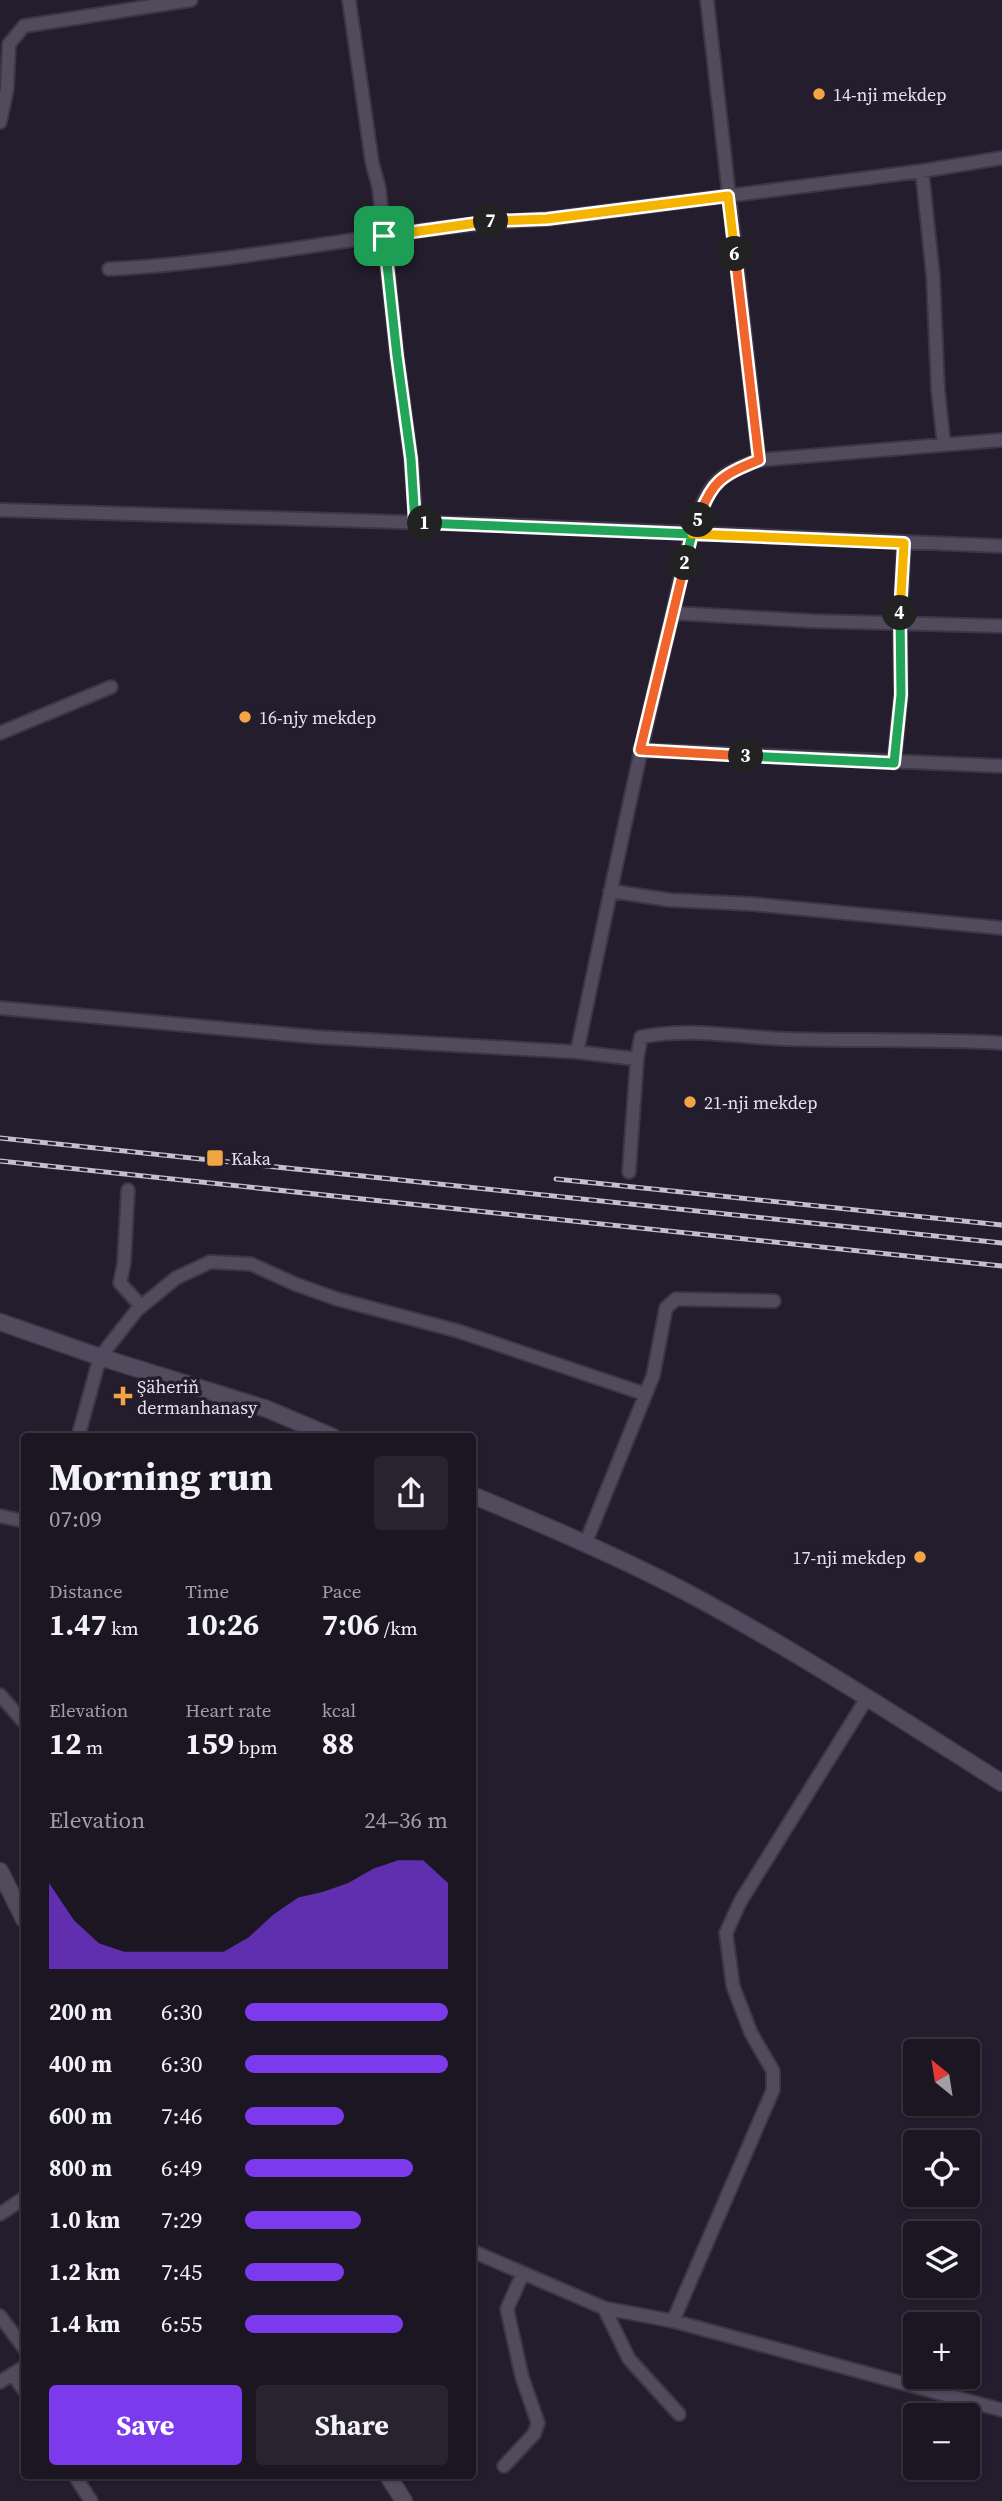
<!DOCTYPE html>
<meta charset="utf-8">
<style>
:root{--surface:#1b1622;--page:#28232f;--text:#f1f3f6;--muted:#a09fa5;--line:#393540;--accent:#7c3aed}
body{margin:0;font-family:"Source Serif 4",serif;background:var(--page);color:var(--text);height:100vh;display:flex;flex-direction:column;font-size:26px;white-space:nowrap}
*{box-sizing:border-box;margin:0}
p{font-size:23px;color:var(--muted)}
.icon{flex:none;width:38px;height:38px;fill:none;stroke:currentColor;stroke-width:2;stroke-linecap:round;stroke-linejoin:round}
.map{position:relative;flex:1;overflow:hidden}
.details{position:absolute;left:21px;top:1433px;width:455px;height:1046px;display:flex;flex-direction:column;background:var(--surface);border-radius:7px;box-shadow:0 2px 5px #0004,0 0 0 2px var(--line)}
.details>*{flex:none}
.needle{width:46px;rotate:330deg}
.controls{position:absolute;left:903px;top:2039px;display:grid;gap:14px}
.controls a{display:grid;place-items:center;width:77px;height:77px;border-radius:7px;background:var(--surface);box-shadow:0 2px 5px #0004,0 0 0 2px var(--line);font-size:35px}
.pin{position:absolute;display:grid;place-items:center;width:60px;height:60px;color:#fff;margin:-30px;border-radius:14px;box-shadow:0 4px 10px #0006}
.km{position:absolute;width:35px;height:35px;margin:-18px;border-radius:50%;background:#222;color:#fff;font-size:19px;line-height:35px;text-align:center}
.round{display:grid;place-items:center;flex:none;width:74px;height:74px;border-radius:7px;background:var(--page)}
.head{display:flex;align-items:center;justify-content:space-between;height:119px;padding:0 28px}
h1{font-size:38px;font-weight:700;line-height:52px}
.stats{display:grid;grid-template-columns:repeat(3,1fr);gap:10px;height:119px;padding:7px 28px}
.stats div{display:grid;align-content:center}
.stats b{font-size:30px;font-weight:700}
.stats small{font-size:19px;font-weight:400}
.stats p{font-size:19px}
.chart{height:196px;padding:14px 28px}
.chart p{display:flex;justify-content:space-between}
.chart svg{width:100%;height:126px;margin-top:7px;fill:var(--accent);opacity:.7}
.action{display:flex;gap:14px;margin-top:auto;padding:14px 28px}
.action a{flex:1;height:80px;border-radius:7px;background:var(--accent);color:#fff;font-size:28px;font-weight:700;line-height:80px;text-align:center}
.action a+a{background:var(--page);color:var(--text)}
ul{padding:0 28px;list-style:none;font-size:23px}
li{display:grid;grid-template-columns:112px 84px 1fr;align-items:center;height:52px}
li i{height:18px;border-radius:9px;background:var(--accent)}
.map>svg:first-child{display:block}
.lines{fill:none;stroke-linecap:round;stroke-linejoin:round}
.street-casing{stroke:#3d3745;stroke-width:16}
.secondary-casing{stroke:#3d3745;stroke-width:19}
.street{stroke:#524a5d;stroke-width:12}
.secondary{stroke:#524a5d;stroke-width:16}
.rail-casing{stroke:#c4bfcb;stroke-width:5}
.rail{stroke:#241d2d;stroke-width:2.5;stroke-dasharray:8;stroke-linecap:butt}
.split-1-casing{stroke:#fff;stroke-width:14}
.split-2-casing{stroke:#fff;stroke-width:14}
.split-3-casing{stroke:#fff;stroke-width:14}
.split-4-casing{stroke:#fff;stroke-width:14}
.split-5-casing{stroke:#fff;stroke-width:14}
.split-6-casing{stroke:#fff;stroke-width:14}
.split-7-casing{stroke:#fff;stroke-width:14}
.split-8-casing{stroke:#fff;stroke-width:14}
.split-1{stroke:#22a559;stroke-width:9}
.split-2{stroke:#22a559;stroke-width:9}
.split-3{stroke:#f0652b;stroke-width:9}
.split-4{stroke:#22a559;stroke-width:9}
.split-5{stroke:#f5b400;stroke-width:9}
.split-6{stroke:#f0652b;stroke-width:9}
.split-7{stroke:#f5b400;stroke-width:9}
.split-8{stroke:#f5b400;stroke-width:9}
.poi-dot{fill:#f3a443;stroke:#241d2d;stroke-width:2.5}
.labels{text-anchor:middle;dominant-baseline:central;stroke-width:7;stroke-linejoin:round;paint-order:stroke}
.poi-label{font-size:18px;fill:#e7e2ee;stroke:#241d2d;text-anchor:start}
</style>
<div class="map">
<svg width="1002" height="2501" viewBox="0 0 1002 2501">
<rect width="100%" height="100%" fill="#241d2d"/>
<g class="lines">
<defs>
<path id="street" d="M349 0 372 162 379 188 397 356 411 459 416 523
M707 0 759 460
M0 122 7 89 9 44 24 26 191 0
M922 171 933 275 938 390 944 445
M109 269C256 262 400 225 547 219L922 171 1002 158
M0 510 500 525 1002 546
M673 613 812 621 1002 626
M0 733 111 687
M640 750 1002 766
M894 763 901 695 900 623 904 543
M610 891 670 900 752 904 1002 928
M0 1008 317 1037 577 1052 637 1059 629 1172
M577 1052C606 913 634 775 667 637 678 596 688 524 710 490 721 473 741 467 759 460L1002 440
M637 1059 641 1037C690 1027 737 1037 786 1039 858 1041 930 1039 1002 1043
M128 1190 124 1263 120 1283 141 1306
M78 1437 100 1357 137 1310 176 1278 210 1262 251 1264 295 1284 337 1299 458 1331 645 1394
M0 1516 24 1521
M586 1542 653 1376 666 1308 676 1299 774 1301
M0 1695 24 1722
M0 2214 24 2198
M472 2251 604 2308 673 2321 1002 2410
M604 2308 629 2359 679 2414
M0 2316 24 2348
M673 2321 773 2090V2071L751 2033 733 1986 726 1933 740 1902 867 1698
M12 2374 24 2390
M0 2382 24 2367
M504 2466 534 2434 538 2423 522 2377 507 2309 523 2273
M75 2476 91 2501"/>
<path id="secondary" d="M0 1322 100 1357 267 1409 333 1437
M472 1495C545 1525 617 1556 686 1592 795 1650 898 1717 1002 1783
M0 1871 24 1919
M388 2476 404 2501"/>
</defs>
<use href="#street" class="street-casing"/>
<use href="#secondary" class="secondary-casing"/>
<use href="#street" class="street"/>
<use href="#secondary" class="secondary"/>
<defs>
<path id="rail" d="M0 1138 1002 1243
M0 1161 1002 1266
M556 1179 1002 1225"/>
</defs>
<use href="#rail" class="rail-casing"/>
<use href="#rail" class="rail"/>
</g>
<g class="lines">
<defs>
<path id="split-1" d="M384 236 397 356 411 459 415 523H425"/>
<path id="split-2" d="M425 523 692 534 685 563"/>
<path id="split-3" d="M685 563 640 750 746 756"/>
<path id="split-4" d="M746 756 894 763 901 695 900 613"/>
<path id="split-5" d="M698 520 692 534 904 543 900 613"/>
<path id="split-6" d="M698 520C711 481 722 475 759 460L735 254"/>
<path id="split-7" d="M491 221 547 219 728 196 735 254"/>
<path id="split-8" d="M384 236 491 221"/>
</defs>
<use href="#split-1" class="split-1-casing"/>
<use href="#split-2" class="split-2-casing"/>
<use href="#split-3" class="split-3-casing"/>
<use href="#split-4" class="split-4-casing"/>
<use href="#split-5" class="split-5-casing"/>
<use href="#split-6" class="split-6-casing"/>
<use href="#split-7" class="split-7-casing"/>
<use href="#split-8" class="split-8-casing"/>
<use href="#split-1" class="split-1"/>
<use href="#split-2" class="split-2"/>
<use href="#split-3" class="split-3"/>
<use href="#split-4" class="split-4"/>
<use href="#split-5" class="split-5"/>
<use href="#split-6" class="split-6"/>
<use href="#split-7" class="split-7"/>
<use href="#split-8" class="split-8"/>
</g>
<g class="poi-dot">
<circle cx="819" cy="94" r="7"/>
<circle cx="245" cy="717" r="7"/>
<circle cx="690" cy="1102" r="7"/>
<rect x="206" y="1149" width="18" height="18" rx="3.5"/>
<path d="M119.5 1385.5h7v7h7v7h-7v7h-7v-7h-7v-7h7z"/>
<circle cx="920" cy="1557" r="7"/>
</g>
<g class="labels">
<g class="poi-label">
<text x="833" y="94">14-nji mekdep</text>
<text x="259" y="717">16-njy mekdep</text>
<text x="704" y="1102">21-nji mekdep</text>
<text x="231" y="1158">Kaka</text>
<text x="137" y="1386">Şäheriň<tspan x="137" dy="21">dermanhanasy</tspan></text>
<text x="906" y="1557" text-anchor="end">17-nji mekdep</text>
</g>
</g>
</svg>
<div class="controls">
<a><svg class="needle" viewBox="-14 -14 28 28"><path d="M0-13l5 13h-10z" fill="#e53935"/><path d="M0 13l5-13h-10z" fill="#a09fa5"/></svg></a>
<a><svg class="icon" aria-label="locate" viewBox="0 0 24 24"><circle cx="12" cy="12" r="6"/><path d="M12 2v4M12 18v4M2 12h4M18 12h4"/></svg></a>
<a><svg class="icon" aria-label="layers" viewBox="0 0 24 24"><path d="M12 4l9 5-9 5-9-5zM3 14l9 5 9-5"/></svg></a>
<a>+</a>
<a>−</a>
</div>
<div class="pin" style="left:384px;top:236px;background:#1e9e55"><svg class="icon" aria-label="arrive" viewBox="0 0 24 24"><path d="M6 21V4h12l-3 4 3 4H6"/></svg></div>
<b class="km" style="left:425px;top:523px">1</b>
<b class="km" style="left:685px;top:563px">2</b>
<b class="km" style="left:746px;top:756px">3</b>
<b class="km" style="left:900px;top:613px">4</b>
<b class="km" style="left:698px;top:520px">5</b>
<b class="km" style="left:735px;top:254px">6</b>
<b class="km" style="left:491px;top:221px">7</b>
<section class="details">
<div class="head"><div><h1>Morning run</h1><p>07:09</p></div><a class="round"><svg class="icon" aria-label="share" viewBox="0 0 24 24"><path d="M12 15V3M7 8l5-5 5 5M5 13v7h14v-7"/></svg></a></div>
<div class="stats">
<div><p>Distance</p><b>1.47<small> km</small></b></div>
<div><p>Time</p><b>10:26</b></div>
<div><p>Pace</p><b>7:06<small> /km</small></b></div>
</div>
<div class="stats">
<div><p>Elevation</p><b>12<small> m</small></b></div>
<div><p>Heart rate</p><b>159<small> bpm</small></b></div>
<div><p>kcal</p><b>88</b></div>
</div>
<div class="chart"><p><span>Elevation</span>24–36 m</p>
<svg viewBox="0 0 160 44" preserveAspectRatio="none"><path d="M0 44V14L10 27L20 35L30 38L40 38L50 38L60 38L70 38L80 33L90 25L100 19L110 17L120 14L130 9L140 6L150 6L160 14V44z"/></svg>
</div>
<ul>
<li><b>200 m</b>6:30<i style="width:100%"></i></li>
<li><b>400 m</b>6:30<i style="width:100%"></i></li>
<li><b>600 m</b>7:46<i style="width:49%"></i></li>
<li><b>800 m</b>6:49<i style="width:83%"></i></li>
<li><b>1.0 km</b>7:29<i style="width:57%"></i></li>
<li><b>1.2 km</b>7:45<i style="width:49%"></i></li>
<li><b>1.4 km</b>6:55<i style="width:78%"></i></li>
</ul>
<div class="action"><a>Save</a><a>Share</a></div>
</section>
</div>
